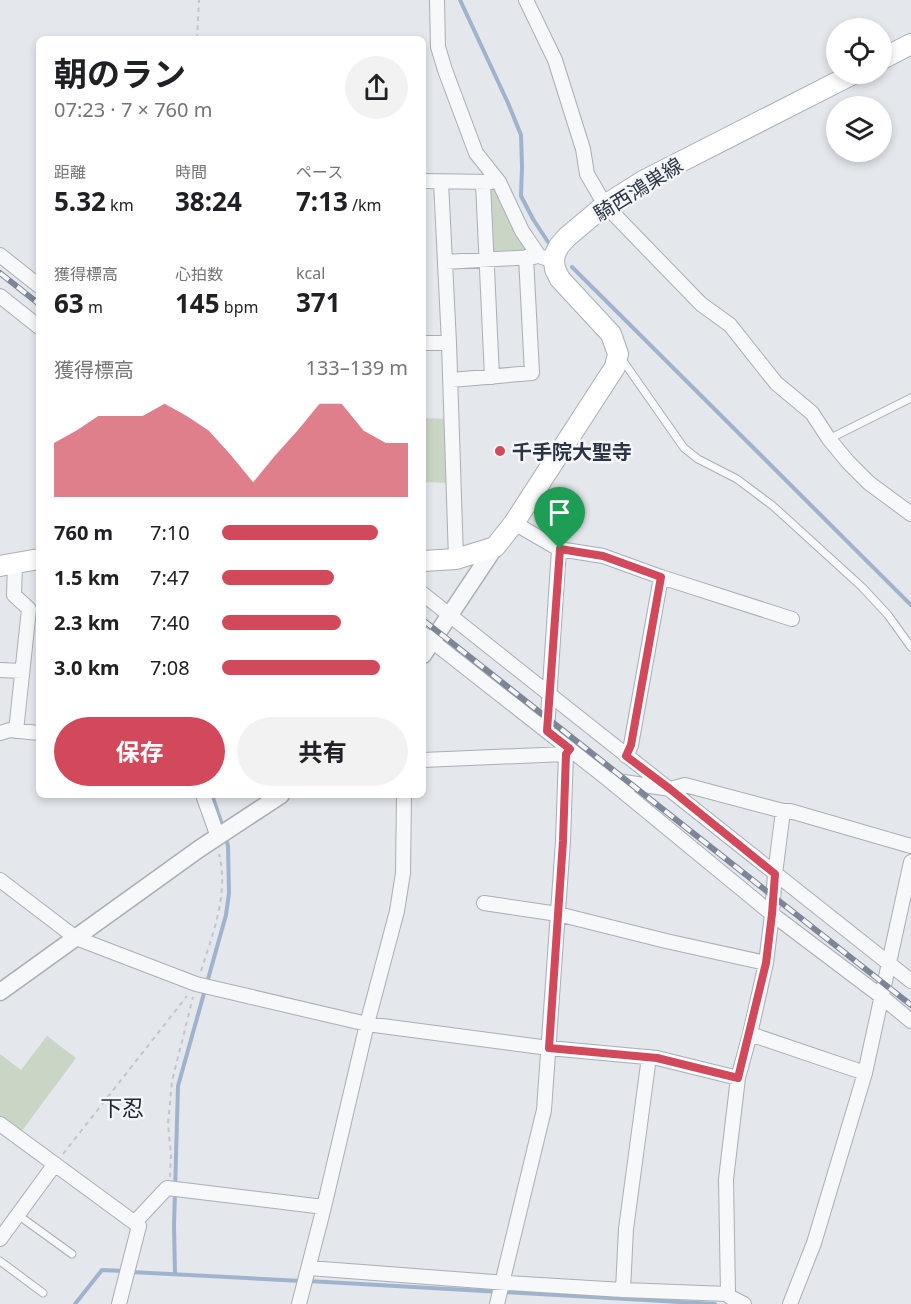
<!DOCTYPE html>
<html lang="ja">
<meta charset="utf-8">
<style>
:root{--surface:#fff;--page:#f2f2f2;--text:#202124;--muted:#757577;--accent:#d1495b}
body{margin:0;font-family:"Noto Sans","Noto Sans JP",sans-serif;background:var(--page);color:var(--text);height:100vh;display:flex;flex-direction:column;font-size:22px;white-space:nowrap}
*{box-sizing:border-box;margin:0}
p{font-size:20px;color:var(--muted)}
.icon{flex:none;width:33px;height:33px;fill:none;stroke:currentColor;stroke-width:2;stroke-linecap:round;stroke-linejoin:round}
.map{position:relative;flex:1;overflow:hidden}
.details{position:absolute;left:36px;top:36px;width:390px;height:762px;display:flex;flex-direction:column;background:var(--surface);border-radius:9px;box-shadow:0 3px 9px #0003}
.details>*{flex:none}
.controls{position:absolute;left:826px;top:18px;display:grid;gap:12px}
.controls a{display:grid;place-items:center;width:66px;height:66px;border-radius:50%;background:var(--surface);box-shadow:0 3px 9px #0003;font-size:30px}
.pin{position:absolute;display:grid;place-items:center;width:51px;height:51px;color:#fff;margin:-62px -26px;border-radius:50% 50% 50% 0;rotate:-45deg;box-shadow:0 0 6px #0007}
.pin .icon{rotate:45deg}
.round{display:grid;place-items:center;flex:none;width:63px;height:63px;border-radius:32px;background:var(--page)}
.overview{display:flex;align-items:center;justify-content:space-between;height:102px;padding:0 18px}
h1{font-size:33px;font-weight:700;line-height:45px}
.figures{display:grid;grid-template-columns:repeat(3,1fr);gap:9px;height:102px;padding:6px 18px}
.figures div{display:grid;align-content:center}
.figures b{font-size:26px;font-weight:700}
.figures small{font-size:16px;font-weight:400}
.figures p{font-size:16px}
.chart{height:168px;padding:12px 18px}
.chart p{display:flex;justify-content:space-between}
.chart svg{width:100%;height:108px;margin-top:6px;fill:var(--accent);opacity:.7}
.primary-button{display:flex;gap:12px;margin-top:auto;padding:12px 18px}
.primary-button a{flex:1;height:69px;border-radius:36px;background:var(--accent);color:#fff;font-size:24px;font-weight:700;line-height:69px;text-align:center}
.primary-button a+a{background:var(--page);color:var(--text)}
ul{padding:0 18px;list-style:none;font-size:20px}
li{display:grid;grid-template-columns:96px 72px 1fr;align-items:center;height:45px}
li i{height:15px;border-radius:8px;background:var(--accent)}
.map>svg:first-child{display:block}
.green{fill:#c9d6c5}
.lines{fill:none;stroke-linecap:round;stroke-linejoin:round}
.stream{stroke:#9fb4cc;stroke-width:4}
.service-casing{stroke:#a9aeb7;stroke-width:9}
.minor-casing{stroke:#a9aeb7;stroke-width:16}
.tertiary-casing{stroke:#a9aeb7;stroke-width:19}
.secondary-casing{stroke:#a9aeb7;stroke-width:22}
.path{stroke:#c2c5cb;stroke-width:2;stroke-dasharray:4.5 4.5;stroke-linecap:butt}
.service{stroke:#f7f8fa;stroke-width:7}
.minor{stroke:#f7f8fa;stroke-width:14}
.tertiary{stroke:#f7f8fa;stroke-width:16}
.secondary{stroke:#fff;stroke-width:20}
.rail-casing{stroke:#7d8696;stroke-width:6}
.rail{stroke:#f4f6f9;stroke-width:4;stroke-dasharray:11;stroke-linecap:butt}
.route-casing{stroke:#fff;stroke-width:12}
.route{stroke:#d1495b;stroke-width:8}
.poi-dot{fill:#d1495b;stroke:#f4f6f9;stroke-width:2}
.labels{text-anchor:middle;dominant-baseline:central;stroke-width:5;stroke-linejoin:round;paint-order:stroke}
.street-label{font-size:20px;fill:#2b3445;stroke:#f4f6f9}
.poi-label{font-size:20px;font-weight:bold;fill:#2b3445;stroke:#f4f6f9;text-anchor:start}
.quarter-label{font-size:22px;fill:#1d2536;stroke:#f4f6f9}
</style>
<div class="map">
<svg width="911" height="1304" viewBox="0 0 911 1304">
<rect width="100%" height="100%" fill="#e4e7ec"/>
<path class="green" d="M492 189H494L510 223 525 250 494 251 491 248 488 193Z
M423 418 446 419 449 483 423 482Z
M47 1036 76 1058 21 1132 0 1116V1054L21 1070Z"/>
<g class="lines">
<path class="stream" d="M460 0 508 103 521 135 522 167 521 196 533 219 548 242
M572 267 911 605
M212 795 223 828
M131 1272 301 1281
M175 1274 174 1226 178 1086 226 915 229 893 228 846 226 838
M308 1281 715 1304
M75 1304 102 1270 124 1271"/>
<defs>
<path id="service" d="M621 358 684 448 698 459 737 479 773 506 862 587 888 615 911 647
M829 439 911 398
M18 1215 72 1254
M0 1261 43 1293"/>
<path id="minor" d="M437 0 438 47 445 70 476 153 499 182 522 231 539 256 554 261
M526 0 555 60 583 149 587 174 605 205 701 304 730 325 776 383 812 413 829 439 848 462 869 483 911 514
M423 181 491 182
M441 182 449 343
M483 183 492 377
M0 255 39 286
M445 262 534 257
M0 296 39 327
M423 343H449L456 559
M451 380 532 373 526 257
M514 523 559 549 547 731
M559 549 603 556 661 577 792 619
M15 563 14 595 29 609 16 731
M423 594 911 981
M423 634 609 780 772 914 882 997 911 1021
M0 670 22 671
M0 733 10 730 39 733
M626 756 631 745 661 577
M423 760 566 754
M611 780 670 789 685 785 783 811H790L911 846
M203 795 218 837
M0 880 76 938 196 984 367 1024 549 1048 657 1058 738 1078
M484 903 558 914 666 941 766 963
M750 1034 865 1073
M0 1124 139 1226 119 1304
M135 1222 167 1188 324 1207
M0 1239 55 1164
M309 1268 507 1283 623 1290 728 1294
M623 1290 626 1229 649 1057
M299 1304 324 1207 367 1024 397 911 403 873 404 795
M497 1304 544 1110 563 841 566 754 570 749
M744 1304 730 1297 728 1294 726 1179 738 1078 750 1034 766 963 772 914 775 874 783 811
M790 1304 814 1243 865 1073 911 862"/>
<path id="tertiary" d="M423 655 495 547
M0 992 199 849 281 795"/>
<path id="secondary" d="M882 59 911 44
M423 561 456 559 495 547 514 523 615 367 618 354 611 334 560 279 555 269 554 261 555 254 559 246 567 237 605 205 643 181 853 74
M0 566 39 559"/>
</defs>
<use href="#service" class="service-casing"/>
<use href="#minor" class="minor-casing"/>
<use href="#tertiary" class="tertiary-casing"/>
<use href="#secondary" class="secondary-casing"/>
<path class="path" d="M197 39 199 0
M201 971C213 933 229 894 219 854
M63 1154 187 996
M170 1177 171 1155 168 1124 172 1081 193 997"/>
<use href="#service" class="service"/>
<use href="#minor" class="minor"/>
<use href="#tertiary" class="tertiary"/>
<use href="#secondary" class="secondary"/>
<defs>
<path id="rail" d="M0 273 39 304
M423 620 911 1005"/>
</defs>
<use href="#rail" class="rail-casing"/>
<use href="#rail" class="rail"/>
</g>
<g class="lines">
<defs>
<path id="route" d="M560 549 603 556 661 577 631 745 626 756 670 789 775 874 772 914 766 963 738 1078 657 1058 549 1048 563 841 566 754 570 749 547 731Z"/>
</defs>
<use href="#route" class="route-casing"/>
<use href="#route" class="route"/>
</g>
<circle class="poi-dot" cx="500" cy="451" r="6"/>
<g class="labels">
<g class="street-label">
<text transform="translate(638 189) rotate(-32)">騎西鴻巣線</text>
</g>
<g class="poi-label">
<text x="512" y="451">千手院大聖寺</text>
</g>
<g class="quarter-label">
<text x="122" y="1107">下忍</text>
</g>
</g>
</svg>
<div class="controls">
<a><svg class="icon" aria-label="locate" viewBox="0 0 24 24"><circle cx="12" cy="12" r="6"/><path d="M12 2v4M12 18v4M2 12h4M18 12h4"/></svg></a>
<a><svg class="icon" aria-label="layers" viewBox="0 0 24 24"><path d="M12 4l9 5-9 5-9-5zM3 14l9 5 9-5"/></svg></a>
</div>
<div class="pin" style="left:560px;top:549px;background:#1e9e55"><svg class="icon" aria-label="arrive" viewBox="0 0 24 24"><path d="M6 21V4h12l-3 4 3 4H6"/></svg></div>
<section class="details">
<div class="overview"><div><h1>朝のラン</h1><p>07:23 · 7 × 760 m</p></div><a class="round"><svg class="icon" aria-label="share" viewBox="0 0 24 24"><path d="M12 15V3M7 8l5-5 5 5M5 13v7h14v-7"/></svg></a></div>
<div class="figures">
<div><p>距離</p><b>5.32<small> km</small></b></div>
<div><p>時間</p><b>38:24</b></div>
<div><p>ペース</p><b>7:13<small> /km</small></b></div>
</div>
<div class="figures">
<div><p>獲得標高</p><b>63<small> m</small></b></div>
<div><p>心拍数</p><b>145<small> bpm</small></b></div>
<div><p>kcal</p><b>371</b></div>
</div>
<div class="chart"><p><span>獲得標高</span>133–139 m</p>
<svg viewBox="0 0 160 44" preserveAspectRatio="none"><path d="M0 44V22L10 17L20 11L30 11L40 11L50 6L60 11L70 17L80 27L90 38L100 27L110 17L120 6L130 6L140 17L150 22L160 22V44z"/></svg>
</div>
<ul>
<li><b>760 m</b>7:10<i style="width:84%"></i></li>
<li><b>1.5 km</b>7:47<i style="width:60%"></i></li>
<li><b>2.3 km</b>7:40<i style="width:64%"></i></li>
<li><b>3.0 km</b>7:08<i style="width:85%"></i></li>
</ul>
<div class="primary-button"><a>保存</a><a>共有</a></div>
</section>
</div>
